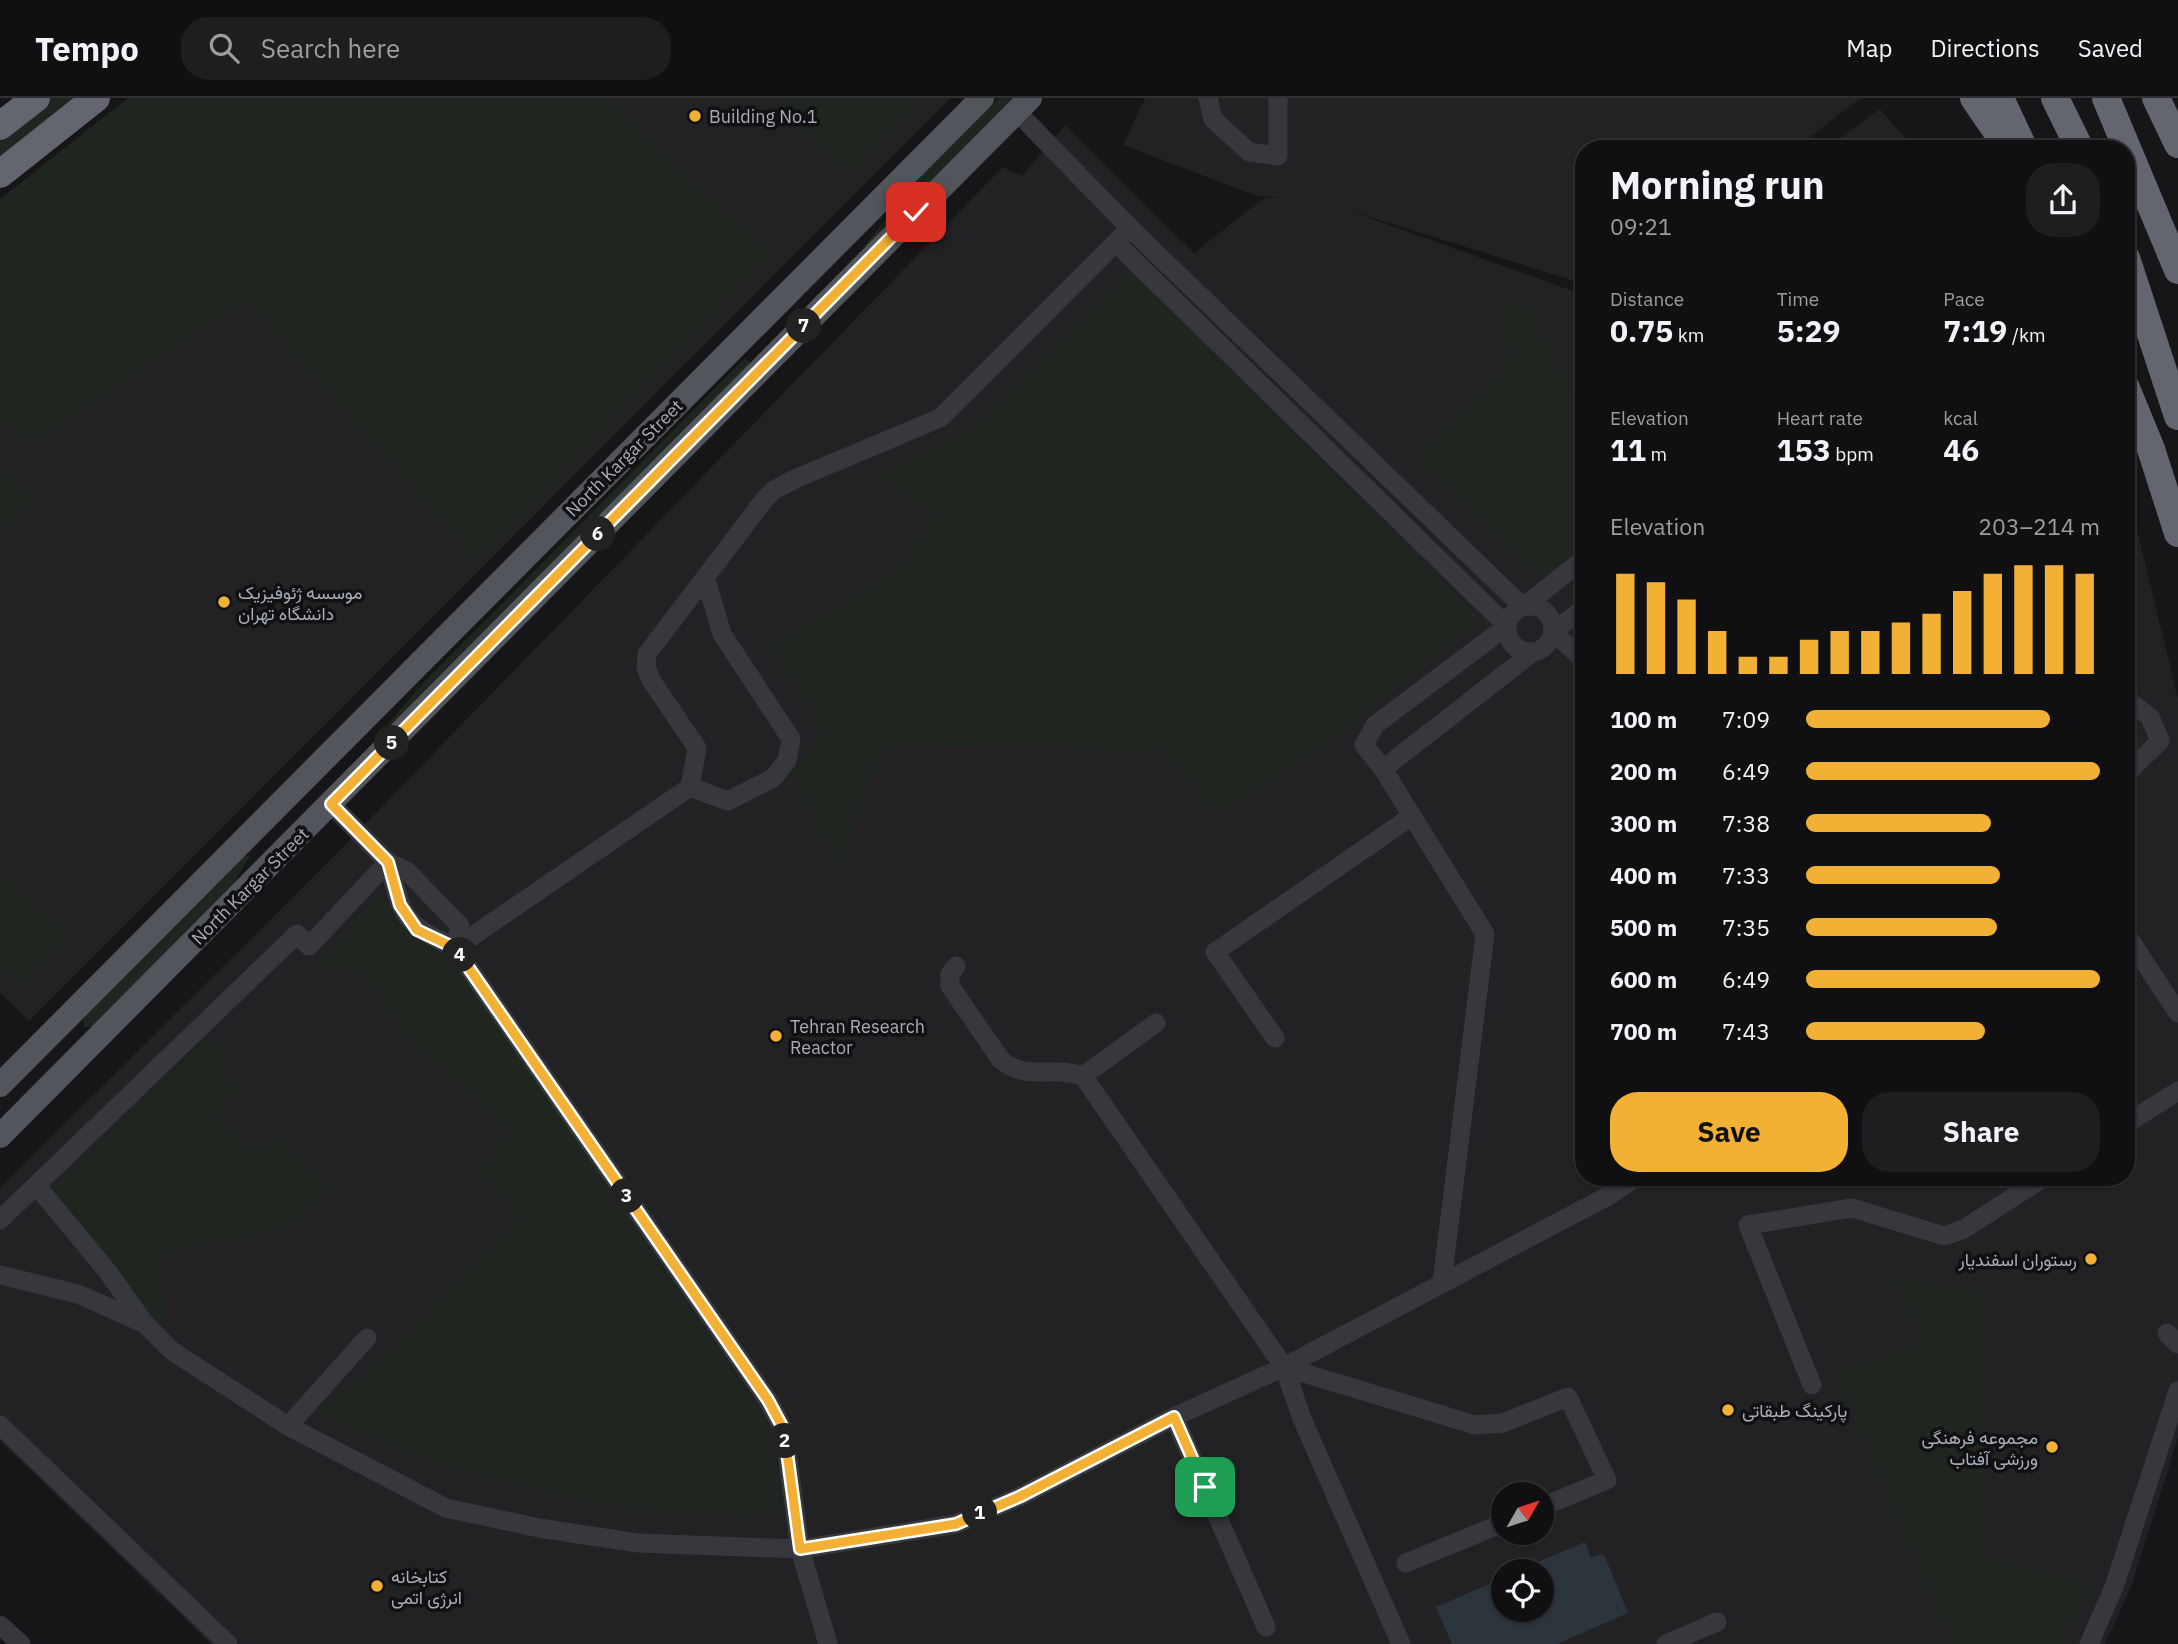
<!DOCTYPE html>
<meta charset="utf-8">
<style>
:root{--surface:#101012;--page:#1e1e20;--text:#f1f3f6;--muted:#9c9d9f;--line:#303032;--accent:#f2b134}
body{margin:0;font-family:"IBM Plex Sans",Vazirmatn,sans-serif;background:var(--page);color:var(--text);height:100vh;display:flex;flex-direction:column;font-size:26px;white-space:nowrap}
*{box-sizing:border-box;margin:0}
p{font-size:23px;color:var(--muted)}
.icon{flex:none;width:38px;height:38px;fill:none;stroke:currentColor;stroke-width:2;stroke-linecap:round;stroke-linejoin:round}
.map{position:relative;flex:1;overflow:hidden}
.panel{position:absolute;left:1575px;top:42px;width:560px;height:1046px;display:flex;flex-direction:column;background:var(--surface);border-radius:28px;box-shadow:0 2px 5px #0004,0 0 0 2px var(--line)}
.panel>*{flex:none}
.needle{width:46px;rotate:51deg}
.fabs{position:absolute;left:1491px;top:1384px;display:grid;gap:14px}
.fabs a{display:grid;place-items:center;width:63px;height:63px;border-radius:50%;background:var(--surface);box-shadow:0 2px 5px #0004,0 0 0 2px var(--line);font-size:35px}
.pin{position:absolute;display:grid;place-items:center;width:60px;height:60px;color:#fff;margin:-30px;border-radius:14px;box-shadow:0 4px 10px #0006}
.km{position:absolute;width:35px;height:35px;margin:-18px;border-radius:50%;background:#222;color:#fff;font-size:19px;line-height:35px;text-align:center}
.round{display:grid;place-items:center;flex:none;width:74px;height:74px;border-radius:28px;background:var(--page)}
.headline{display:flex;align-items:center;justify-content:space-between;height:119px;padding:0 35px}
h1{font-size:38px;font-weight:700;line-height:52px}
.stats{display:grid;grid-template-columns:repeat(3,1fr);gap:10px;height:119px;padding:7px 35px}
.stats div{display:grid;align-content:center}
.stats b{font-size:30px;font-weight:700}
.stats small{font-size:19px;font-weight:400}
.stats p{font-size:19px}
.chart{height:196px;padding:14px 35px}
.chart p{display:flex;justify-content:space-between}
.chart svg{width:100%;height:126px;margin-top:7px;stroke:var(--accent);stroke-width:6}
.action{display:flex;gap:14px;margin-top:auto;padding:14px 35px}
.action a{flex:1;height:80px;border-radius:28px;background:var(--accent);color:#111;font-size:28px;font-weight:700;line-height:80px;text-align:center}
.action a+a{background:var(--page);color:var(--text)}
ul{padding:0 35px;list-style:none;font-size:23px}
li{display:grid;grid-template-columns:112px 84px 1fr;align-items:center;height:52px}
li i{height:18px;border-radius:9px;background:var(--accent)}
header{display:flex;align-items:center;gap:42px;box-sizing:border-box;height:98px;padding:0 35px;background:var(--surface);border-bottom:2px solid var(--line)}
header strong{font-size:33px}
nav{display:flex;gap:38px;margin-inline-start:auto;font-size:24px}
.search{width:490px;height:63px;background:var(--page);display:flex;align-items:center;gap:18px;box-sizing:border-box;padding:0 24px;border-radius:28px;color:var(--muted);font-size:26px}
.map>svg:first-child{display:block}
.built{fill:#222225;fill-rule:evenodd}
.green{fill:#1e261f}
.water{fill:#2c353c}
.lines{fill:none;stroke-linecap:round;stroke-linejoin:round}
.minor{stroke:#37383d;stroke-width:19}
.major{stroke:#53555c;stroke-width:24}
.highway{stroke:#63666e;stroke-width:28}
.route-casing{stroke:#fff;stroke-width:14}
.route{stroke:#f2b134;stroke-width:9}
.poi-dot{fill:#f2b134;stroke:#111113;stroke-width:2.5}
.labels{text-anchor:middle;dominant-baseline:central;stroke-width:7;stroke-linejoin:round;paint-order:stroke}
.poi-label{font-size:18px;fill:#a8adb8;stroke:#111113;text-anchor:start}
.street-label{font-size:18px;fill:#a8adb8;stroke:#111113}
</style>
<header>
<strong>Tempo</strong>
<div class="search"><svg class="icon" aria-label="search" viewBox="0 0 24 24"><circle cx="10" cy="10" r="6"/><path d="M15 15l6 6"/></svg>Search here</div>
<nav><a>Map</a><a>Directions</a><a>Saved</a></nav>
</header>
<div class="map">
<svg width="2178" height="1546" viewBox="0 0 2178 1546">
<rect width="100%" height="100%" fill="#161618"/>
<path class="built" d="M148 0H951L29 923 0 895V113Z
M1145 0H1861L1794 51H1584V186L1345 111 1584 197V1080H2126V387L2178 601V1340L2132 1486 2105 1546H211L0 1343V1090L338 754 1003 69 1022 78 1065 27 1194 155 1264 100H1282L1257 98 1123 47ZM1503 1396H1542V1435H1503ZM1503 1474H1542V1512H1503Z
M1880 11 1915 51H1825Z"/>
<path class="green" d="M47 0H79L0 63V36Z
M128 0H604L770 156 477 463 245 201 31 347 0 321V101Z
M776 0H920L849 78Z
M999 0H1019L868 150 865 148 907 92Z
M1130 171 1480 522 1322 649 1214 719 1165 651 1125 654 1023 646 879 650 837 771 792 672 824 634 771 549 903 468 935 419 877 377 981 325Z
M1502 206 1529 208 1570 295 1584 292V444L1541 479 1416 360 1509 264Z
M745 260 755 269 370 648 420 588Z
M0 367 33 403 0 434Z
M2126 616 2145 628 2146 646 2126 658Z
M244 757 250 758 233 786 93 929H84L83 920Z
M0 773 67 838 20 886 0 866Z
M379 794 421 847 450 854 776 1338 780 1413 750 1419 596 1407 419 1360 318 1314 388 1256 520 1120 478 1075 510 1032 397 929 394 918 353 867 333 873 319 869Z
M209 939 231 956 221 976 238 993 216 1015 255 1055 276 1036 330 1089 286 1130 162 1154 163 1232 54 1092Z
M1892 1181 1974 1192 1986 1207 1984 1458 2092 1488 2062 1546H1953L1834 1276 1915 1249 1918 1230Z"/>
<path class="water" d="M1585 1444 1591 1460 1602 1456 1605 1459 1628 1515 1557 1546H1452L1436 1509 1503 1480V1512H1542V1474L1517 1473Z"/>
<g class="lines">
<path class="minor" d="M1208 0 1213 21 1249 54 1278 58V0
M1016 13 1130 130 1523 509 1584 461
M1116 145 1507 528 1375 627 1364 647 1383 671 1485 836 1442 1184
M1507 531a23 23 0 1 1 46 0a23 23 0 1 1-46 0Z
M1584 510 1553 534 1584 562
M2126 601 2150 619 2160 643 2126 676
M1383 671 1533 554
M690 689 728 703 773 680 787 663 791 641 722 536 705 479
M331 706 388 764 408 774 460 828 455 850C402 825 403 819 388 764
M2126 836 2178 915
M956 868 950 876V888L1001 962C1028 984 1052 967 1083 978L1284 1269 1303 1323 1401 1546
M1275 940 1215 854 1412 718
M1083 978 1156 925
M2126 1026 2178 993
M36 1087 108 1174 145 1226 172 1253 288 1328 446 1410 539 1430 638 1445 800 1451 956 1426 1021 1398 1174 1319 1284 1269 1608 1098 1635 1080
M0 1122 297 836 309 848 388 764
M0 1177 78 1196 141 1224
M2167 1235 2178 1246
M1284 1269 1475 1327 1503 1325 1568 1299 1607 1382 1542 1409
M1812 1287 1748 1127 1852 1110 1944 1138 1964 1131 2043 1080
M1174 1319 1266 1529
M0 1327 228 1546
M288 1328 367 1240
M1406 1465 1503 1425
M0 1527 21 1546
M828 1546 800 1451 784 1332 768 1302 455 850 690 689 697 650 651 582 646 569 647 556 764 402 774 392 795 381 940 320 1130 130
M1666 1546 1717 1524
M2089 1546 2114 1489 2178 1293"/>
<path class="major" d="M0 987 982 0
M0 1038 1030 0"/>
<path class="highway" d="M1974 0 2009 51
M2000 0 2021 45
M2055 0 2080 51
M2106 0 2178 172
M2156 0 2178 46
M0 28 36 0
M0 76 96 0
M2126 160 2178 318
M2126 290 2151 351 2178 435"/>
</g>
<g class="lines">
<defs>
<path id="route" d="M916 114 331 706 388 764 400 807 417 832 455 850 768 1302 784 1332 800 1451 956 1426 1021 1398 1174 1319 1205 1389"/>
</defs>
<use href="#route" class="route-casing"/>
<use href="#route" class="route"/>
</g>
<g class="poi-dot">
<circle cx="695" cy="18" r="7"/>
<circle cx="224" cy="504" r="7"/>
<circle cx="776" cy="938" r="7"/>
<circle cx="2091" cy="1161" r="7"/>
<circle cx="1728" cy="1312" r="7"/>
<circle cx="2052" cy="1349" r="7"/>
<circle cx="377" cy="1488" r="7"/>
</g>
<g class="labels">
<g class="poi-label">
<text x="709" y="18">Building No.1</text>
<text x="238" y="494">موسسه ژئوفیزیک<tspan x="238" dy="21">دانشگاه تهران</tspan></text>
<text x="790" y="928">Tehran Research<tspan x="790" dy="21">Reactor</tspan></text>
<text x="2077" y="1161" text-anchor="end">رستوران اسفندیار</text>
<text x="1742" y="1312">پارکینگ طبقاتی</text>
<text x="2038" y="1339" text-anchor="end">مجموعه فرهنگی<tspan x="2038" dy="21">ورزشی آفتاب</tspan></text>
<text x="391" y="1478">کتابخانه<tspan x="391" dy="21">انرژی اتمی</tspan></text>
</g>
<g class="street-label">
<text transform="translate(624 360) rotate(-45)">North Kargar Street</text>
<text transform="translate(250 788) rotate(-45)">North Kargar Street</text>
</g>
</g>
</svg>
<div class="fabs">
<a><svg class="needle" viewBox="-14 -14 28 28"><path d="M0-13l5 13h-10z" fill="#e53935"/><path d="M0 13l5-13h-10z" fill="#9c9d9f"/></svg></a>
<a><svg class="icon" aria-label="locate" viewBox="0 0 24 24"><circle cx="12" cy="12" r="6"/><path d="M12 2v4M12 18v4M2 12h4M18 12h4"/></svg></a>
</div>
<div class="pin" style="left:1205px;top:1389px;background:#1e9e55"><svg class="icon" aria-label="arrive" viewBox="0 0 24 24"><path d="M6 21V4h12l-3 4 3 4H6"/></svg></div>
<div class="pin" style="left:916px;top:114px;background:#d93025"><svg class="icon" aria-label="check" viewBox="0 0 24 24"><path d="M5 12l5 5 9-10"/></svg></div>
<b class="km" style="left:980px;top:1415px">1</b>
<b class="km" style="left:785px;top:1343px">2</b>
<b class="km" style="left:627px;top:1098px">3</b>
<b class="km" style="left:460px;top:857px">4</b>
<b class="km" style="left:392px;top:645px">5</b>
<b class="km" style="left:598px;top:436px">6</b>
<b class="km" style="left:804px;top:228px">7</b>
<section class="panel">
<div class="headline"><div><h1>Morning run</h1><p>09:21</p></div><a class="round"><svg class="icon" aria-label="share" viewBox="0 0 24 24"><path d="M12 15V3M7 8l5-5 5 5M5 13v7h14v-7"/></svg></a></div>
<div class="stats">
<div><p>Distance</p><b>0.75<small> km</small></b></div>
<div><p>Time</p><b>5:29</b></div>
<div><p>Pace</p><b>7:19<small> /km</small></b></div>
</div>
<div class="stats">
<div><p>Elevation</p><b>11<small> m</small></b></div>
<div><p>Heart rate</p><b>153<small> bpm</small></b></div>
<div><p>kcal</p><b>46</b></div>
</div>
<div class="chart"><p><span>Elevation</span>203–214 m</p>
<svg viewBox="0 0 160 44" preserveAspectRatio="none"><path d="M5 44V9M15 44V12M25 44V18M35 44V29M45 44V38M55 44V38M65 44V32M75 44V29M85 44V29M95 44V26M105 44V23M115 44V15M125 44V9M135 44V6M145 44V6M155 44V9"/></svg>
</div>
<ul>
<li><b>100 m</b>7:09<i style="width:83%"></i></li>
<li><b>200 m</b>6:49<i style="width:100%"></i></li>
<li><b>300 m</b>7:38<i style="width:63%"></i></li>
<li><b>400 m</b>7:33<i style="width:66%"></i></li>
<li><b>500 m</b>7:35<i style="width:65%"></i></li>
<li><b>600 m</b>6:49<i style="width:100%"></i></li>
<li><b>700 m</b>7:43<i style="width:61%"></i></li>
</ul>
<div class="action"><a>Save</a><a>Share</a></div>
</section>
</div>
